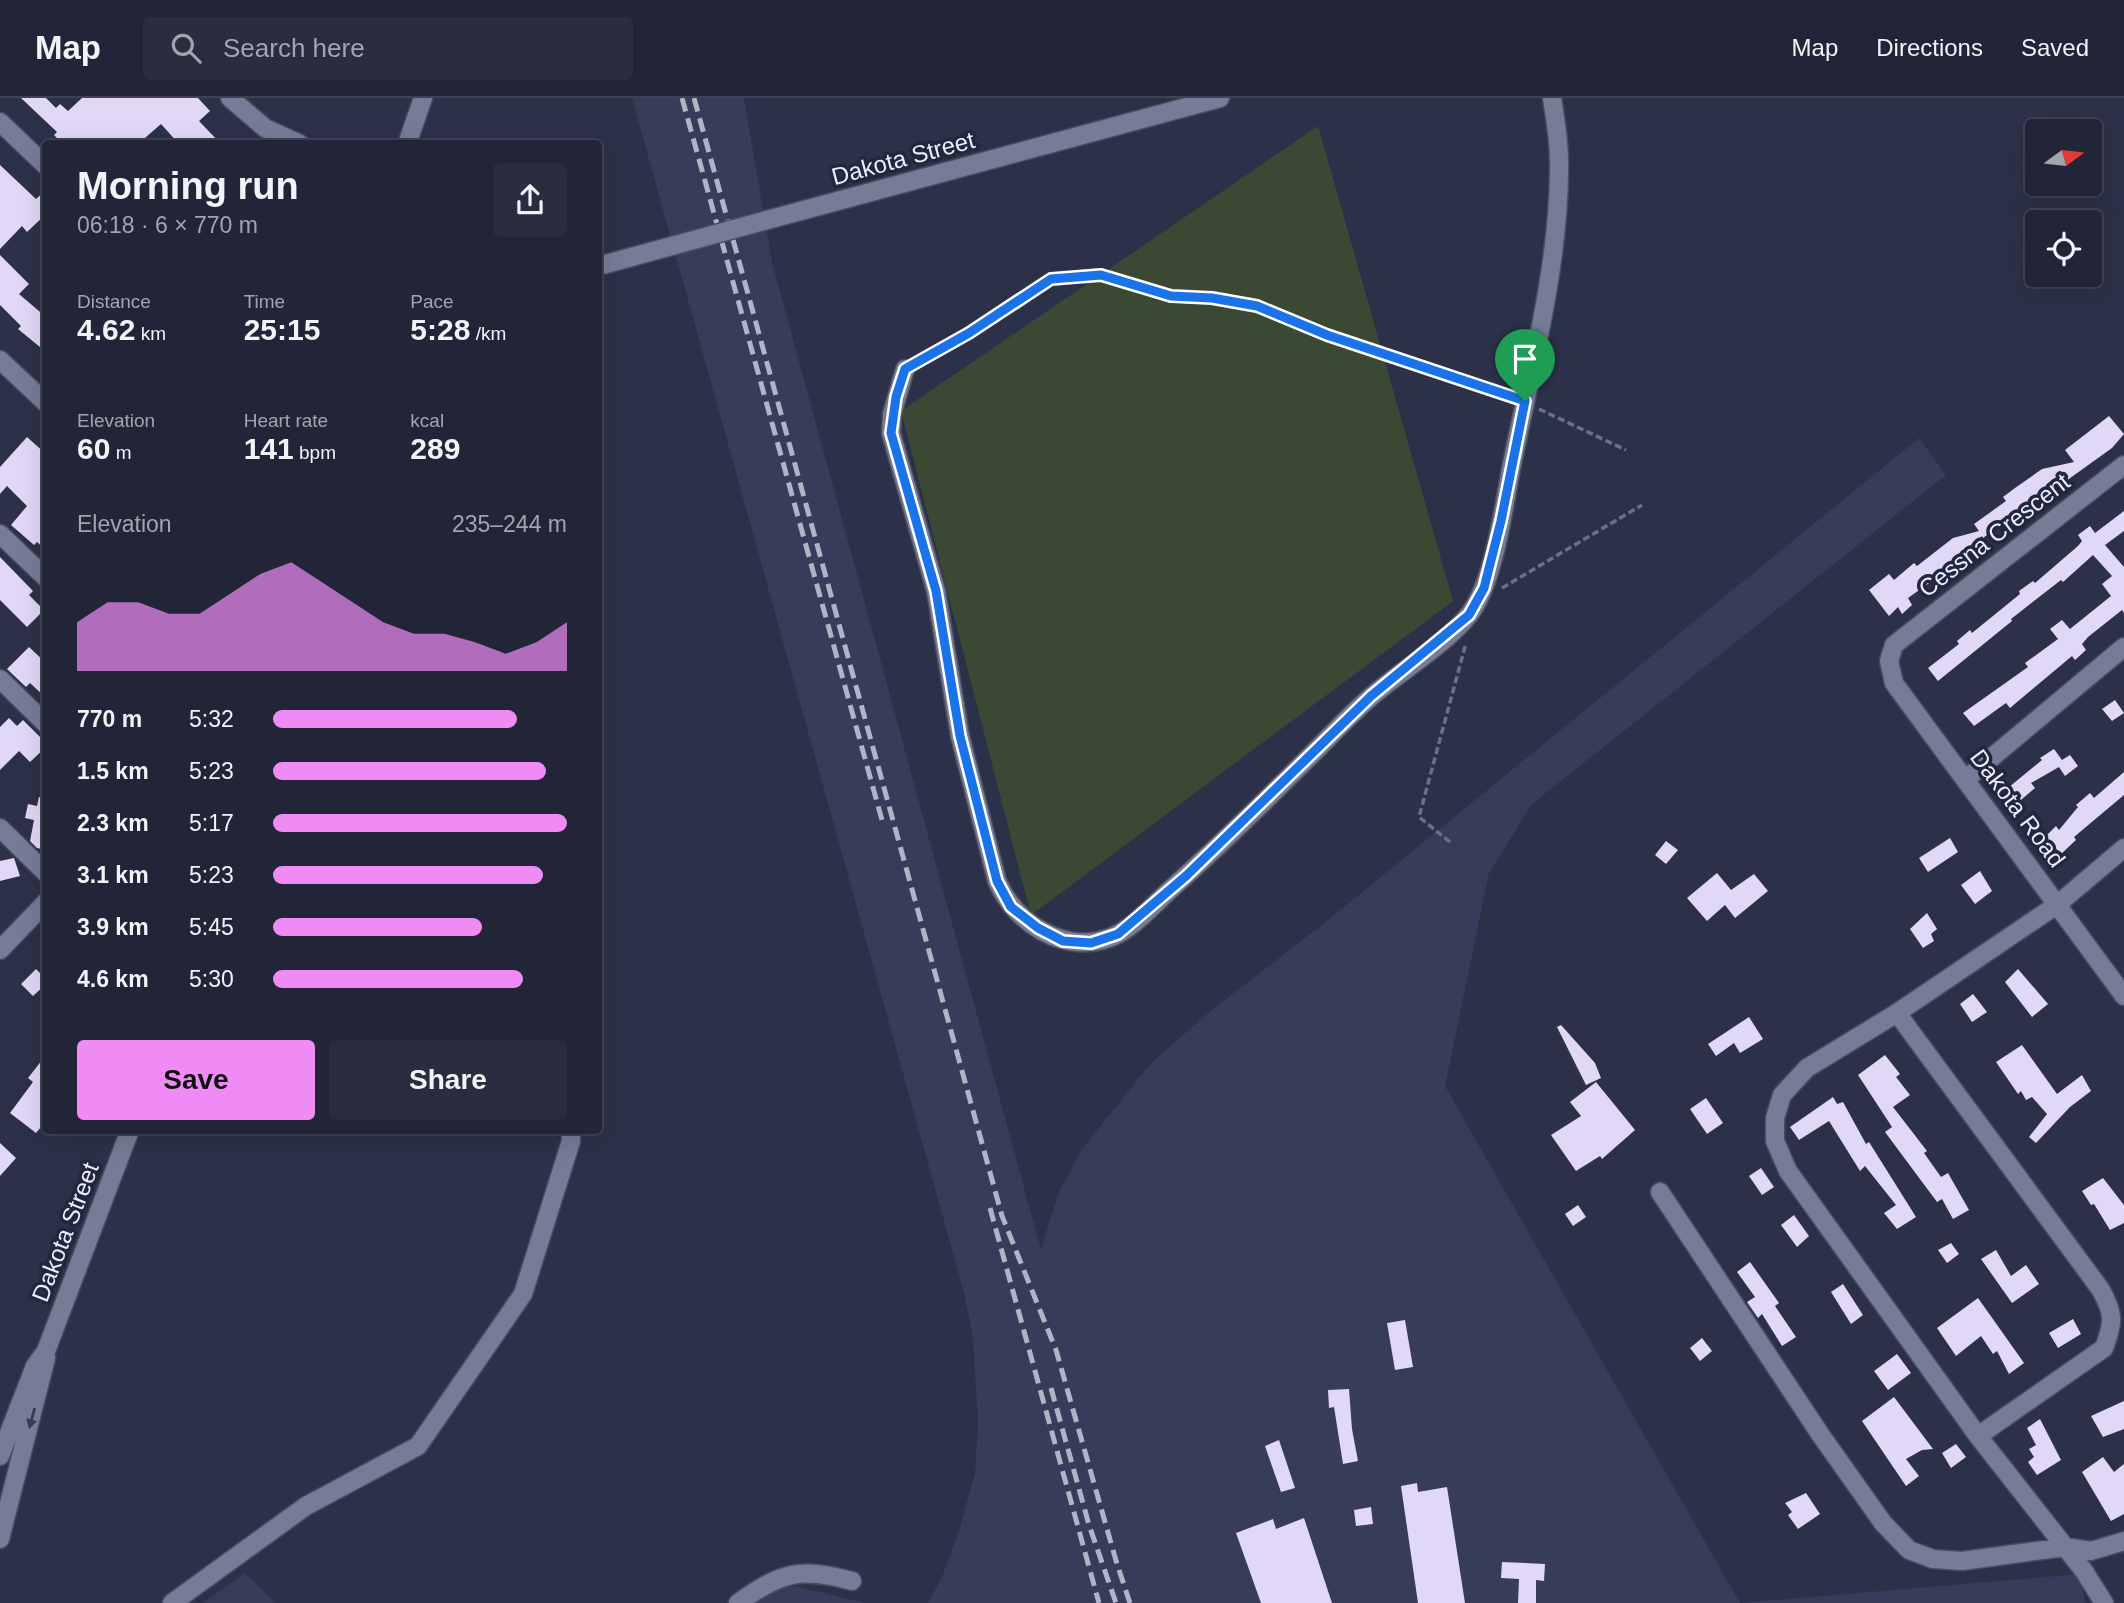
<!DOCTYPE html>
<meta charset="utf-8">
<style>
:root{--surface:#212537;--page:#292d3f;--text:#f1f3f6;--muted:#a2a5ad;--line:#3e4252;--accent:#f08bf5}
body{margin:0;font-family:Arial,sans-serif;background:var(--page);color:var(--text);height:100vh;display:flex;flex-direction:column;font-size:26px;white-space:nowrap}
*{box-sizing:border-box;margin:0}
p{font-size:23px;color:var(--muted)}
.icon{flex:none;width:38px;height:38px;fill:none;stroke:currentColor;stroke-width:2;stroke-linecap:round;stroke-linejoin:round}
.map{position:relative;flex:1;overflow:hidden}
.panel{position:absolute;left:42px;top:42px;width:560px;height:994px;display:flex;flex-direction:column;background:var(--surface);border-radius:7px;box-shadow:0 7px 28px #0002,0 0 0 2px var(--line)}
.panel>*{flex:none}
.needle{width:46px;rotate:75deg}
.buttons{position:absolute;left:2025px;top:21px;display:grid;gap:14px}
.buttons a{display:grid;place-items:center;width:77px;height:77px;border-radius:7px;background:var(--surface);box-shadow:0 7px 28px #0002,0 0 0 2px var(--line);font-size:35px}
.pin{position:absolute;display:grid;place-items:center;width:60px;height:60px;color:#fff;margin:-72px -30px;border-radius:50% 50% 50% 0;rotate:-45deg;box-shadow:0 0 7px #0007}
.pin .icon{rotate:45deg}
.round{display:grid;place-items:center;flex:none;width:74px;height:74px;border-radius:7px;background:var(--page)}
.headline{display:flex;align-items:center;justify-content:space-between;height:119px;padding:0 35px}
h1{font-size:38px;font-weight:700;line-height:52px}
.metrics{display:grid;grid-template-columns:repeat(3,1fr);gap:10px;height:119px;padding:7px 35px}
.metrics div{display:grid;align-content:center}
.metrics b{font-size:30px;font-weight:700}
.metrics small{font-size:19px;font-weight:400}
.metrics p{font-size:19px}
.chart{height:196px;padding:14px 35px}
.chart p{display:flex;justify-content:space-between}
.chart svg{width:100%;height:126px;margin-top:7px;fill:var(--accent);opacity:.7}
.button{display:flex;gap:14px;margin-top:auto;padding:14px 35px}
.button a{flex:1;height:80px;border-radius:7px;background:var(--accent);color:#111;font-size:28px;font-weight:700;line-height:80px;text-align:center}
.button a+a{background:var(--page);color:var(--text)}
ul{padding:0 35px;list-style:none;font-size:23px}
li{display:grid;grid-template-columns:112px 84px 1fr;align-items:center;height:52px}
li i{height:18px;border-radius:9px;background:var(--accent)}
header{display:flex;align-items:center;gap:42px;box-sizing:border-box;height:98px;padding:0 35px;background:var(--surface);border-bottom:2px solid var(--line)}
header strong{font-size:33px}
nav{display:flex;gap:38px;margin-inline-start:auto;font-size:24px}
.search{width:490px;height:63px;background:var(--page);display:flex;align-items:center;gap:18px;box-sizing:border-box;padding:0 24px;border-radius:7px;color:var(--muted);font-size:26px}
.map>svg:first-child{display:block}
.built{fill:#363c59}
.green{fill:#3b4934}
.building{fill:#e1d7f6}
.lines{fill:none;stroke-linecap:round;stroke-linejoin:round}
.minor-casing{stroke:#484c5f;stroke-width:21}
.path{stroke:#6b7085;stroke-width:3.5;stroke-dasharray:7 3.5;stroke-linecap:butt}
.minor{stroke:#767c98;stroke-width:18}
.rail{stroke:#b0b4c6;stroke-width:5;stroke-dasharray:14 7;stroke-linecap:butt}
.minor-bridge-casing{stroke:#484c5f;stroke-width:21;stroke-linecap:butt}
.minor-bridge{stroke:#767c98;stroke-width:18}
.oneway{fill:#373c54}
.route-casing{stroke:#fff;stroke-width:14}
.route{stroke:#1a73e8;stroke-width:9}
.labels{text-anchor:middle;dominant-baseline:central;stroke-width:7;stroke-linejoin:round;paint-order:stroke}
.street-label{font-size:24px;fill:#e9edfc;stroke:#22273e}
</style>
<header>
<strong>Map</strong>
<div class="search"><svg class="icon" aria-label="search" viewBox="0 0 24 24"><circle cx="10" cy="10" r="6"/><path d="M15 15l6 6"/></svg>Search here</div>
<nav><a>Map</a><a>Directions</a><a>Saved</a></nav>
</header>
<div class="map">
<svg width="2124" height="1505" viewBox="0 0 2124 1505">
<rect width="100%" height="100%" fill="#2c3149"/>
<path class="built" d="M632 0H744L772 164 1041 1152 1058 1096 1082 1051 1151 965 1208 915 1323 826 1919 340 1946 377 1532 706 1489 775 1445 988 1740 1505 2080 1476 2085 1505H928L942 1479 960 1430 975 1375 978 1325 973 1239 964 1195Z
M245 1475 275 1505H203Z
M774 1483 865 1505H745Z"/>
<path class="green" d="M1318 28 1453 503 1031 817 901 313Z"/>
<path class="building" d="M21 0H46L56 10 60 6 68 13 82 0H198L210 13 199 23 221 46H179L161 26 138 46H63L54 37 57 34Z
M0 67 36 101 46 92V116L27 134 22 128 0 151Z
M0 157 29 186 19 196 46 219V254L18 231 21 228 0 207Z
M2109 318 2124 336 2112 350 2066 383 2069 386 2050 403 2047 398 2019 420 2015 415 1983 440 1982 438 1934 477 1936 480 1908 500 1912 507 1902 516 1898 509 1889 518 1869 492 1889 476 1894 482 1914 465 1917 468 1953 440 1979 433 1974 426 2006 403 2003 399 2015 390 2042 371 2074 364 2065 352Z
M27 339 46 356V452L37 444 34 447 11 427 27 408 7 388 0 396V369Z
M2124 413V433L2105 447 2124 469V515L2122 512 2088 539 2082 546 2086 552 2075 562 2072 558 2010 610 2006 605 1974 628 1963 615 2028 569 2025 565 2058 541 2050 531 2062 522 2070 531 2111 498 2102 486 2112 478 2093 457 2063 484 2061 482 2011 521 2012 523 1938 583 1928 570 1959 546 1957 543 1970 532 1972 535 2020 496 2019 493 2033 483 2035 485 2078 448 2082 443 2078 437 2090 428 2095 435Z
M0 459 33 493 29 497 44 512 27 529 0 502Z
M29 549 46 565V600L30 585 26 589 7 571Z
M2115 602 2124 615 2112 623 2102 611Z
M9 620 17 628 23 622 46 645V649L30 664 19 653 0 672V629Z
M2054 651 2062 662 2070 657 2078 668 2065 678 2059 669 2031 685 2035 690 2014 708 2003 694 2042 662 2040 660Z
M2124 674V697L2074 739 2076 742 2061 756 2045 739 2056 728 2059 732 2078 709 2076 707 2090 695 2094 700Z
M39 699H46V752L37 750 30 743 34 722 25 720 28 706 37 708Z
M1950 740 1958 754 1928 774 1919 760Z
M1666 743 1678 752 1666 766 1655 757Z
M14 760 20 778 0 783V763Z
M1980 773 1992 793 1975 806 1961 787Z
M1717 775 1731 792 1754 776 1768 793 1735 820 1725 807 1707 823 1687 800Z
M1927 815 1937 831 1931 836 1934 843 1923 850 1910 831Z
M36 871 46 881V886L33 898 21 886Z
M2018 871 2048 906 2032 919 2005 884Z
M1973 896 1987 914 1972 924 1960 906Z
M1749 919 1763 941 1740 955 1734 945 1716 958 1708 946Z
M1561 927 1595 965 1601 980 1586 987 1557 929Z
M2022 947 2057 996 2082 977 2091 993 2070 1009 2036 1045 2029 1039 2047 1016 2032 999 2026 1002 2021 993 2018 996 1996 964Z
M46 957V1023L36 1035 10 1015 33 984 28 980Z
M1885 957 1900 976 1896 979 1910 997 1893 1009 1927 1053 1924 1055 1941 1079 1948 1075 1969 1112 1953 1121 1942 1101 1937 1104 1885 1034 1892 1029 1858 977Z
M1596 984 1635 1032 1602 1061 1600 1058 1576 1073 1551 1037 1581 1018 1570 1004Z
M1833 999 1837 1006 1843 1004 1866 1046 1869 1044 1916 1119 1897 1131 1884 1115 1896 1107 1865 1068 1860 1073 1829 1023 1799 1042 1790 1029Z
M1706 1000 1723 1025 1707 1036 1690 1011Z
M0 1045 16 1060 0 1078Z
M1761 1070 1774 1089 1762 1097 1749 1078Z
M2103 1080 2124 1107V1125L2110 1132 2094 1106 2091 1107 2082 1093Z
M1578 1107 1586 1119 1573 1128 1565 1116Z
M1794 1117 1809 1138 1797 1149 1781 1127Z
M1951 1145 1959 1156 1947 1165 1938 1152Z
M1996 1152 2011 1178 2026 1167 2039 1186 2012 1205 1981 1161Z
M1750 1164 1779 1205 1775 1208 1796 1239 1782 1248 1762 1216 1758 1220 1747 1204 1755 1199 1737 1174Z
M1843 1186 1863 1217 1851 1226 1831 1194Z
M1978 1200 2024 1265 2009 1276 1997 1253 1993 1256 1981 1238 1956 1258 1937 1230Z
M2073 1221 2081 1236 2058 1250 2049 1235Z
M1405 1222 1413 1269 1395 1272 1387 1225Z
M1702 1240 1712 1253 1700 1263 1690 1250Z
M1897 1256 1911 1275 1888 1292 1874 1273Z
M1349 1291 1352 1331 1358 1363 1343 1366 1334 1309 1329 1310 1328 1292Z
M1894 1299 1933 1351 1922 1352 1906 1361 1919 1378 1906 1388 1862 1323Z
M2124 1303V1331L2103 1339 2091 1318Z
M2040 1321 2061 1362 2037 1377 2028 1364 2034 1359 2029 1351 2036 1347 2027 1330Z
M1279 1342 1295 1390 1281 1394 1265 1348Z
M1956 1346 1966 1359 1951 1370 1942 1355Z
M2103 1359 2114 1374 2124 1366V1416L2111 1423 2082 1374Z
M1417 1385 1418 1394 1447 1389 1465 1505H1418L1401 1388Z
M1806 1395 1820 1416 1798 1431 1788 1417 1792 1414 1785 1405Z
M1371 1409 1373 1426 1356 1428 1354 1412Z
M1304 1420 1332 1505H1261L1236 1435 1273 1421 1276 1431Z
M1502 1464 1545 1466 1544 1483 1536 1482V1505H1518L1519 1481 1501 1480Z"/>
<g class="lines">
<defs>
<path id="minor" d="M230 0 265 30 300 46
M0 24 46 68
M407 46 423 0
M793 115 1220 0
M0 262 46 305
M905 271 892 316 891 335 936 493 960 638 997 783C1015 825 1063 856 1109 840 1132 832 1154 806 1172 790 1217 750 1260 708 1302 666 1326 643 1348 618 1373 597 1402 572 1459 538 1476 506 1496 470 1504 407 1512 366 1531 272 1558 171 1559 75 1560 50 1556 25 1552 0
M2124 367 1894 547 1889 563 1894 585 2124 898
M0 436 46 480
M0 581 46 626
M1966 681 2124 549
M0 730 46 775
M0 852 46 804
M1897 915 2101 1192C2114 1216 2114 1224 2104 1250L1978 1338
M1660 1094 1820 1336 1883 1425 1909 1452 1933 1461 1962 1463 2065 1449 2091 1453 2124 1443
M0 1358 35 1268 46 1253 130 1032
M0 1441 46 1260
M172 1505 306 1408 418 1348 523 1196 571 1043V1032
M738 1505C782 1474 799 1469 852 1483
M2104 1505 2084 1473 1978 1338 1788 1073 1775 1043V1020L1782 997 1807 970 1897 915 2058 806 2124 750"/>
</defs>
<use href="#minor" class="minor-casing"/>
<path class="path" d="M920 262 969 235 1051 181 1101 177 1171 198 1212 200 1257 208 1327 237 1510 298
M1539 311 1626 352
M1502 490 1642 407
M1450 744 1419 719 1466 545"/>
<use href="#minor" class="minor"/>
<path class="rail" d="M682 0 882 722
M694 0 1002 1118 1056 1252 1117 1466 1130 1505
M990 1110 1099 1505
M1051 1290 1089 1427 1116 1505"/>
<defs>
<path id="minor-bridge" d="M602 167 793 115"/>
</defs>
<use href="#minor-bridge" class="minor-bridge-casing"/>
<use href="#minor-bridge" class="minor-bridge"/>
</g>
<defs><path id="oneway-solid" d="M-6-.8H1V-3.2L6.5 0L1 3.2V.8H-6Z" transform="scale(1.75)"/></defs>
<use class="oneway" href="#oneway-solid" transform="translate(32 1320) rotate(105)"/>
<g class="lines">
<defs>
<path id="route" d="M1101 177 1171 198 1212 200 1257 208 1327 237 1525 303 1501 423 1484 490 1469 517 1371 598 1186 778 1118 836 1091 845 1063 843 1038 830 1011 809 997 783 960 638 936 493 891 335 896 299 905 271 969 235 1051 181Z"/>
</defs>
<use href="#route" class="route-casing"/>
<use href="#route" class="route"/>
</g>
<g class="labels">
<g class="street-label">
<text transform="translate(903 60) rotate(-15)">Dakota Street</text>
<text transform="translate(1994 437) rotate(-38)">Cessna Crescent</text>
<text transform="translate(2018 710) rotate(53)">Dakota Road</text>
<text transform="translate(65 1134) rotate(-69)">Dakota Street</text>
</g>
</g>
</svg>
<div class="buttons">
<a><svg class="needle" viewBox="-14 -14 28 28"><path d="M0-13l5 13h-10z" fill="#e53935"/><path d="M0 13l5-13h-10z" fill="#a2a5ad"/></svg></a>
<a><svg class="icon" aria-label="locate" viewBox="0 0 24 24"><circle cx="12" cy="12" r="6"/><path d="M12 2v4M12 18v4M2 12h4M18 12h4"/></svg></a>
</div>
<div class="pin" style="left:1525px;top:303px;background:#1e9e55"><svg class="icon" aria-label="arrive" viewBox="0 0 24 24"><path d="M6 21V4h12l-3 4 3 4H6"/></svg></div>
<section class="panel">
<div class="headline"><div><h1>Morning run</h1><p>06:18 · 6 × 770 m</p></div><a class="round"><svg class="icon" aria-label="share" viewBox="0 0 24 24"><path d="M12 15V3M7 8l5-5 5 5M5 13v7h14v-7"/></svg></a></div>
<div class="metrics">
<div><p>Distance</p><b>4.62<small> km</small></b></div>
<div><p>Time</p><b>25:15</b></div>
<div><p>Pace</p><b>5:28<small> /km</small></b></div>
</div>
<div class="metrics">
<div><p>Elevation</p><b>60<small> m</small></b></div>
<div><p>Heart rate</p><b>141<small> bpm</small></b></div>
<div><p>kcal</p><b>289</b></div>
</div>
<div class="chart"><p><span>Elevation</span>235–244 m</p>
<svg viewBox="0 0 160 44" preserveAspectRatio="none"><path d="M0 44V27L10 20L20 20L30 24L40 24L50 17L60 10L70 6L80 13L90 20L100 27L110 31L120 31L130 34L140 38L150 34L160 27V44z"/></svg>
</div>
<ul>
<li><b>770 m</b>5:32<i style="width:83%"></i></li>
<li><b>1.5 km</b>5:23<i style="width:93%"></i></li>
<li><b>2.3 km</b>5:17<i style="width:100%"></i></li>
<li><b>3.1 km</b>5:23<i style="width:92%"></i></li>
<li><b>3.9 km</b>5:45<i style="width:71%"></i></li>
<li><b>4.6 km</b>5:30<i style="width:85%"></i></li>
</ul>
<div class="button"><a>Save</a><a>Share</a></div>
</section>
</div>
